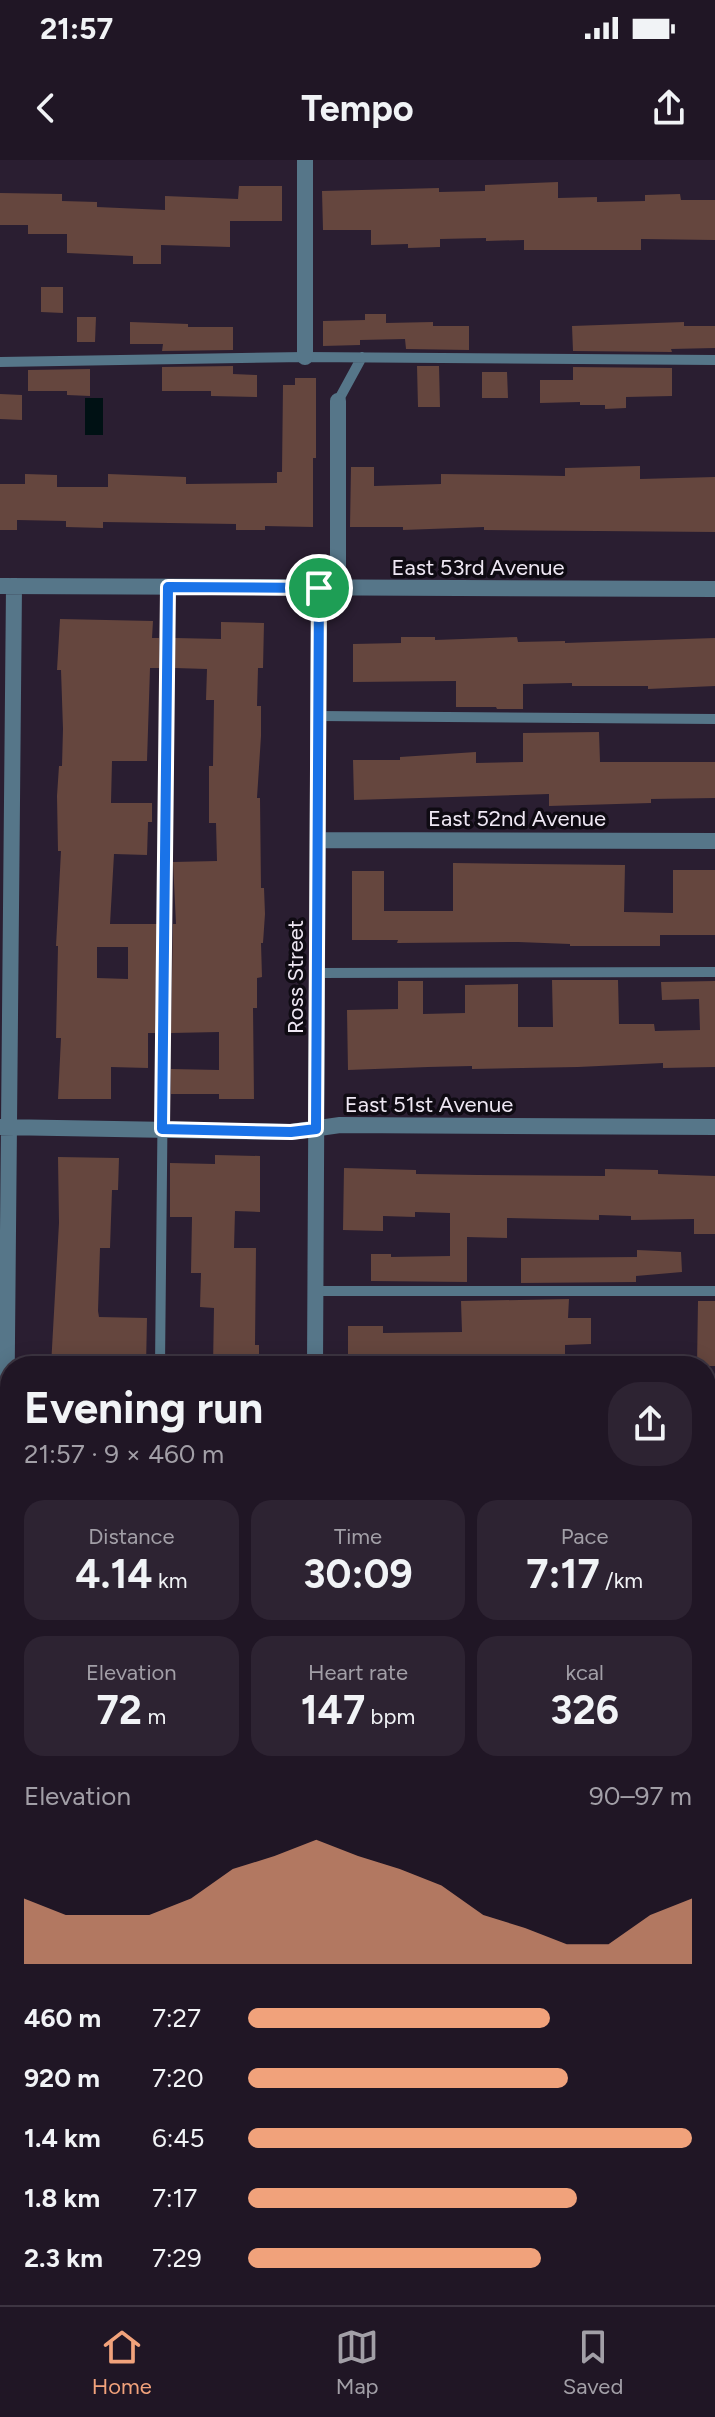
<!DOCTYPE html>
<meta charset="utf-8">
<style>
:root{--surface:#201625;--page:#2d2332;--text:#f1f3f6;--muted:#a29fa7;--line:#3d3542;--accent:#f1a27b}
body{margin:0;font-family:Figtree,sans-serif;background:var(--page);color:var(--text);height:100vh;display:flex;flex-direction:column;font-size:30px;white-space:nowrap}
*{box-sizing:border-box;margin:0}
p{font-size:26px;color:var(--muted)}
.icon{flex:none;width:44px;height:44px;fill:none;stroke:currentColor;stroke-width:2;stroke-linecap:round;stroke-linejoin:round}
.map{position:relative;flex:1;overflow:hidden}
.side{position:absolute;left:0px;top:1196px;width:716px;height:950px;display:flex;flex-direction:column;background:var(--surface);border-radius:32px 32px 0 0;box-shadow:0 4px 20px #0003,0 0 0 2px var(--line)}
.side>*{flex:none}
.pin{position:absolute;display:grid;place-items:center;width:68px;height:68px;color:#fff;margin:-34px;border:4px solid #fff;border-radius:50%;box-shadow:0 2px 8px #0007}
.round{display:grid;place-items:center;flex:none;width:84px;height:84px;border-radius:32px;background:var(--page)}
.headline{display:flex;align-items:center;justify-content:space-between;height:136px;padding:0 24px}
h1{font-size:44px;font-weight:700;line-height:60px}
.figures{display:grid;grid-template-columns:repeat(3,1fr);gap:12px;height:136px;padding:8px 24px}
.figures div{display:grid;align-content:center;border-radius:20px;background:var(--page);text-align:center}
.figures b{font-size:40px;font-weight:700}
.figures small{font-size:22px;font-weight:400}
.figures p{font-size:22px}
.chart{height:224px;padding:16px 24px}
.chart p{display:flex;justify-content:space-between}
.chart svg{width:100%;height:144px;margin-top:8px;fill:var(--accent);opacity:.7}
ul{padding:0 24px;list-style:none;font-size:26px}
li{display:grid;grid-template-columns:128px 96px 1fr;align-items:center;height:60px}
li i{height:20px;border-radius:10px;background:var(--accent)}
.status{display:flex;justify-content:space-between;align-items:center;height:56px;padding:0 40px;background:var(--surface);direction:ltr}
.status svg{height:22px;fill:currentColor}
header{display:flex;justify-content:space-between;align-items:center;height:104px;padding:0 24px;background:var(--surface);font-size:36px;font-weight:700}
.tabs{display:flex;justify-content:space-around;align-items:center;height:112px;border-top:2px solid var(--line);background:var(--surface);font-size:22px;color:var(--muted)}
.tabs a{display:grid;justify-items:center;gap:4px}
.tabs .on{color:var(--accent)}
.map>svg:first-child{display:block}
.water{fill:#001114}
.building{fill:#65463e;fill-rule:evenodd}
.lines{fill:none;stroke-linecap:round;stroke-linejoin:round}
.lane{stroke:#567689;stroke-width:10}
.street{stroke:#567689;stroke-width:16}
.secondary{stroke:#70a5c4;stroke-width:16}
.route-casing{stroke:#fff;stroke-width:16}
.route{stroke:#1a73e8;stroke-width:10}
.labels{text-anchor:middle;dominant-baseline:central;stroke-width:7;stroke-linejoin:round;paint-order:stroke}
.street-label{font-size:22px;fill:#eee7f3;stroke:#0f0b13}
</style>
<div class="status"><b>21:57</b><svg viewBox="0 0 49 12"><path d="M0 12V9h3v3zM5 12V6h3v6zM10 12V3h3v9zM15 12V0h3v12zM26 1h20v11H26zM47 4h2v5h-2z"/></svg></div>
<header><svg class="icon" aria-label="back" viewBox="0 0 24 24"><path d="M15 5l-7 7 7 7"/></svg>Tempo<svg class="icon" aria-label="share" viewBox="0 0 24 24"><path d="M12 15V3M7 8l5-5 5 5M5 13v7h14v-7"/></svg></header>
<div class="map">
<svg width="715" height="2145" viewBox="0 0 715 2145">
<rect width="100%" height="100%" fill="#2a1e31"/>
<path class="water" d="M85 238H103V275H85Z"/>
<path class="building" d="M558 22V38L597 37V42L645 41V35L680 34 681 40H715V80L641 79V90H524V80L486 81V78L440 79V87L408 88V84L371 85V70H323L322 31 439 28V32L485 31V25Z
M239 26H282V61H230V87L161 85V104H133V96L67 93V74H28V65H0V33L62 34V41L97 42V47L165 50V36L238 39Z
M41 127H63V153L41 152Z
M365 154H386V163L433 162V166H469V190L406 189 405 179 360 180V185L323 186V161L365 160Z
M77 157H96L95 182H77Z
M130 162 188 164V167H233V190L162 191 163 184H130Z
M684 162V166H715V188L671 189 672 192 573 191 572 166Z
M233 206V214L257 215V237L211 236V231H162V207Z
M417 206H439L440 247H418Z
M573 207 672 208V236L626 237V248L605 249V245H580V242L540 243V220H573Z
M90 209V236L67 235V231H28V210Z
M482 212H507L508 238H482Z
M295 218H316V298H313V367L265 366V370H236V364L103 362V368L66 367V361L17 360V370H0V324H25V314L57 315V327H108V314L186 317V324L277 323V312H282L283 225H295Z
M0 234 22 235V260L0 259Z
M640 306V319L715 317V372L484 370V367L403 370V367H350L351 307H374V326L441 324V314L565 316V308Z
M60 459 153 461 152 478H159V508H150L147 601H112L111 643H152V662H148L147 695 114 694 110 764H157L155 873H148V908L111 907V939H58L61 878H56L58 786H56L61 691H58L57 636 59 606H62L63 569 61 510H57ZM97 787H128V819L97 818Z
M221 462 264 463 263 508H258L257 546H261V576L257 638H260L261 728H264L265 754 263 783H261L262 817 257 818V848H253L254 939H219V934H171V909L219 910V872L171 873 173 764H176L173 702 217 701 216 663H209V606H213L214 540H206L207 509 175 508V478L221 479Z
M401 477H435V480L517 477 518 482 565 481V483L715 478V526L648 529V526H572V523L523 524V549H497L496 547H456V521L353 522V484L401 483Z
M599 572 600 602H715V638L651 639V643L549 646V634L354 640 353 600H400V597L476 592V603L523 602V573Z
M453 703 625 705 624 752 673 753V710H715V775H660V786H570V784L518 782 397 783 398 780H352V711H384V751H453Z
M552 820H618L619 864H654L655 871 700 870 699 839 662 840 661 822 715 821V907L663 908V903L578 907 472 909V906L428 907 348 910 347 850 398 849V821H423V854L465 853V825L518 824V867H553Z
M215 995 260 996V1052L235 1051 234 1088H256L255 1185H259V1206H213L214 1148 200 1147 201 1113H191L192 1057H170V1003L215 1004Z
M58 997 119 998 118 1030H112L110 1088H100L98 1151 99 1157 147 1158 146 1206H51L59 1063Z
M344 1008 416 1010V1014L478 1015 605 1016V1009L658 1010V1014L715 1016V1074H694V1059L631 1060V1056L599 1055V1060L507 1058V1078L467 1077V1122L371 1121V1094H391V1097L450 1096V1053L415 1052V1057L383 1056V1071L343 1070Z
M637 1090 681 1092 682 1112 636 1116V1122L521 1123V1098L637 1097Z
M569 1139 568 1158H591V1184L565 1185V1206H348V1166H383V1173L462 1172 461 1141Z
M698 1141H715V1206H697Z"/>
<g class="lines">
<path class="lane" d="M0 202 305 197 715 200
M338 241 362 197
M319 556 715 559
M317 813 715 812
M315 1131H715
M160 1206 168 427
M706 1452H715
M0 1754H10
M0 2029H10
M364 2136V2145
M692 2145V2136"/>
<path class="street" d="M305 197V0
M338 241V429
M0 426 715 429
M318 680 715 681
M1 967 291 972 340 965 715 967
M315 1206 319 428
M706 1292H715
M3 1610 14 426
M0 1892H10
M219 2136V2145
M541 2145V2136"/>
<path class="secondary" d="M0 1610H10
M706 1614H715"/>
</g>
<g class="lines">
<defs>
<path id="route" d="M168 427 319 428 316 969 291 972 162 969Z"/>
</defs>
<use href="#route" class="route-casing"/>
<use href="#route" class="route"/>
</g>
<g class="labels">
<g class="street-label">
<text x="478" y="407">East 53rd Avenue</text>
<text x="517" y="658">East 52nd Avenue</text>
<text transform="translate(295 817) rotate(-90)">Ross Street</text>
<text x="429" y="944">East 51st Avenue</text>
</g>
</g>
</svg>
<div class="pin" style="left:319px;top:428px;background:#1e9e55"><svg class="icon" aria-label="arrive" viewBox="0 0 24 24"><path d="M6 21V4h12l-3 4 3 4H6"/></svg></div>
<section class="side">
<div class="headline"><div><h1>Evening run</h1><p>21:57 · 9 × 460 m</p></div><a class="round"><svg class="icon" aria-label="share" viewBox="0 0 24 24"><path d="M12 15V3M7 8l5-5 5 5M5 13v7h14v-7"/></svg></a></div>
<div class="figures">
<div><p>Distance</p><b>4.14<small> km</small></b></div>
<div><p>Time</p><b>30:09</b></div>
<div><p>Pace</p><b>7:17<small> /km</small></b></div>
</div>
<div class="figures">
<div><p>Elevation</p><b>72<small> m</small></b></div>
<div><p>Heart rate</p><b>147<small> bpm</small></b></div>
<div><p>kcal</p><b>326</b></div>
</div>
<div class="chart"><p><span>Elevation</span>90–97 m</p>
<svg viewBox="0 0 160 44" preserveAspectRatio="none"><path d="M0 44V24L10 29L20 29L30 29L40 24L50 15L60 11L70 6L80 11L90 15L100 20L110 29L120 33L130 38L140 38L150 29L160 24V44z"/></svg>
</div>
<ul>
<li><b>460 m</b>7:27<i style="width:68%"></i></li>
<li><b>920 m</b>7:20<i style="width:72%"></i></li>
<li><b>1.4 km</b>6:45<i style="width:100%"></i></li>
<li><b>1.8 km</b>7:17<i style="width:74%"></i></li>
<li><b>2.3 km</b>7:29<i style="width:66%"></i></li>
</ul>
</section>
</div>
<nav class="tabs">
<a class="on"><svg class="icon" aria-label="home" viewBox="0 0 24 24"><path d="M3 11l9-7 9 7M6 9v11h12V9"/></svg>Home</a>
<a><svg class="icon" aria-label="map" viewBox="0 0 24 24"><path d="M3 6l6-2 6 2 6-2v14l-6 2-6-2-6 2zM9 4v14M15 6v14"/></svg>Map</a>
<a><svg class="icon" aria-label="saved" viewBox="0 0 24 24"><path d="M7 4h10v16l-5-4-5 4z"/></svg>Saved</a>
</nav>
